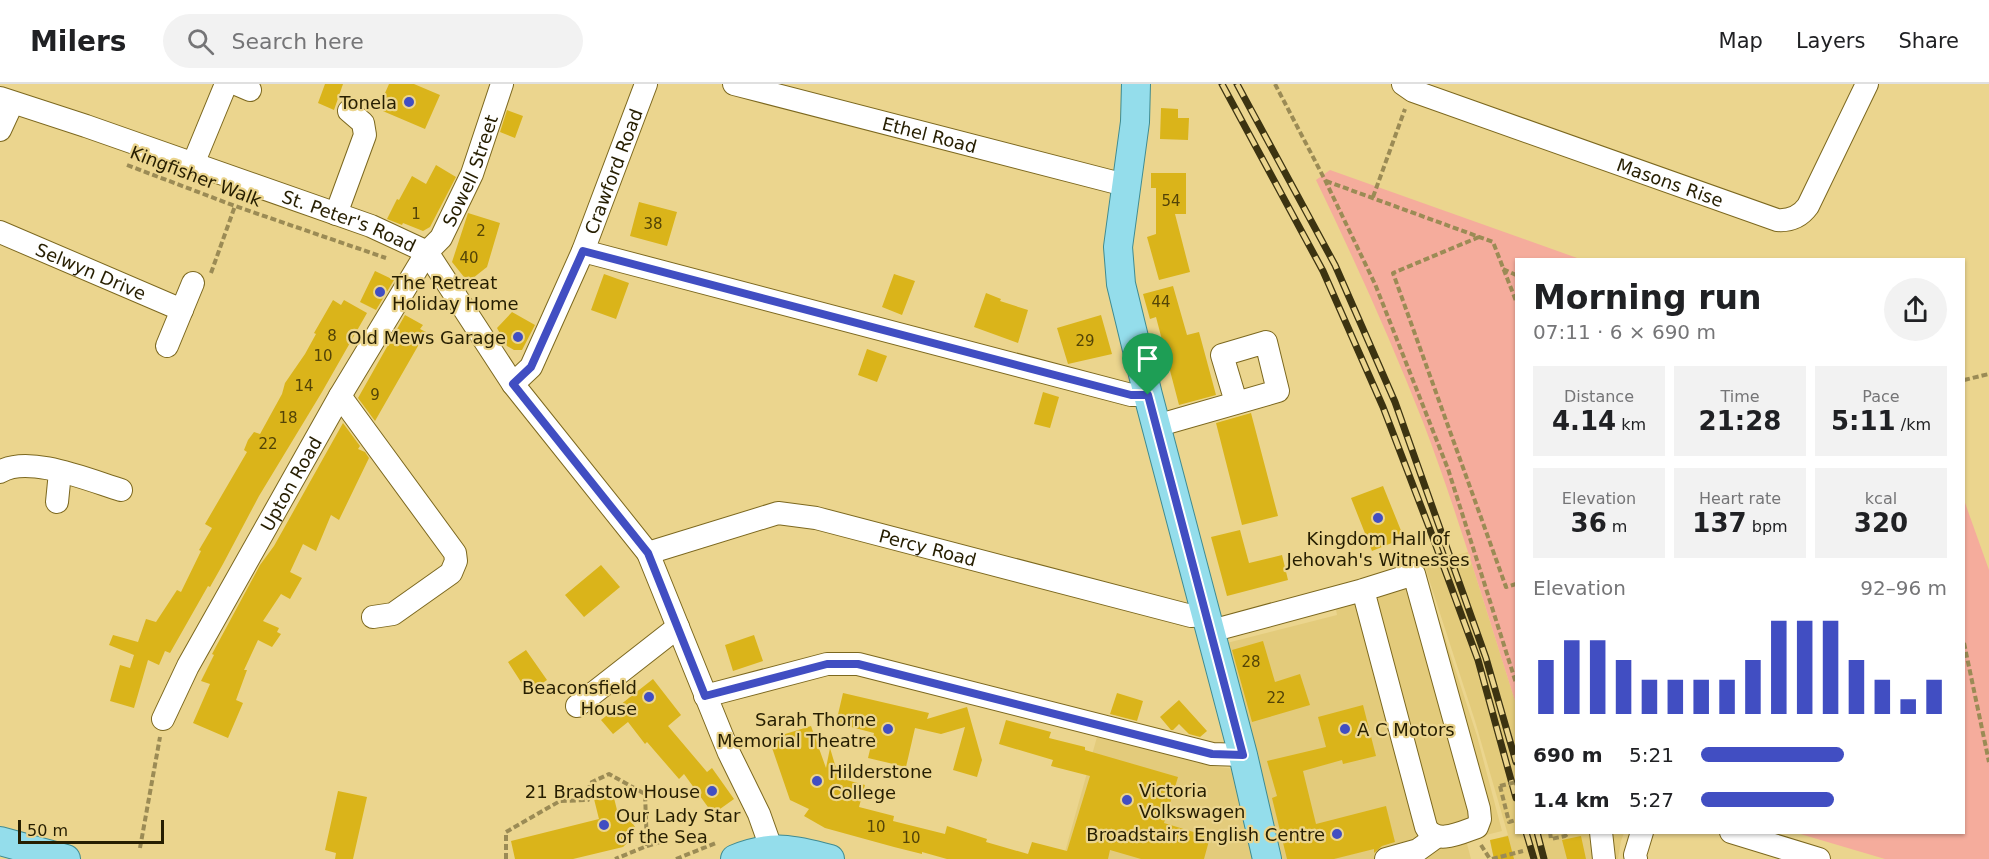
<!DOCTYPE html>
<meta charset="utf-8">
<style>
:root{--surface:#fff;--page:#f2f2f2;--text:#202124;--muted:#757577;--line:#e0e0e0;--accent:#414ec2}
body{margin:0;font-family:"DejaVu Sans",sans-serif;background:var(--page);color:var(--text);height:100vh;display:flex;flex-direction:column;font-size:22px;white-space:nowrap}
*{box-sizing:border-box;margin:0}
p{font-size:20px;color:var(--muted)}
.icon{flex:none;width:33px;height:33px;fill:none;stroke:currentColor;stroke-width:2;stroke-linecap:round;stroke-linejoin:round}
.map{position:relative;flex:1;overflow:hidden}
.drawer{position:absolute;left:1515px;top:174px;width:450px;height:576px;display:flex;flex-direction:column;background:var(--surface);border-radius:0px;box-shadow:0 2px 4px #0004}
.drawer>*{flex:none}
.scale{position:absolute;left:18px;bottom:15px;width:146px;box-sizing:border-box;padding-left:6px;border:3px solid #261e01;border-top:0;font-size:16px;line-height:21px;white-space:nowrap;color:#261e01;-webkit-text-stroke:4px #ebd58e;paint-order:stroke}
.pin{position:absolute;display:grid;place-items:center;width:51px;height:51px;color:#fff;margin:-62px -26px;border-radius:50% 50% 50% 0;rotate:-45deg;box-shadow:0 0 6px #0007}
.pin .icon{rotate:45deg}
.round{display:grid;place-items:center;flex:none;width:63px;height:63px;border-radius:32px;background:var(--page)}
.overview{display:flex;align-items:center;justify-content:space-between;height:102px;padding:0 18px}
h1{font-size:33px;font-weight:700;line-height:45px}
.metrics{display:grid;grid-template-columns:repeat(3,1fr);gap:9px;height:102px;padding:6px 18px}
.metrics div{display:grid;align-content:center;border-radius:0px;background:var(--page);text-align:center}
.metrics b{font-size:26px;font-weight:700}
.metrics small{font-size:16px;font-weight:400}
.metrics p{font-size:16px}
.chart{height:168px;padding:12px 18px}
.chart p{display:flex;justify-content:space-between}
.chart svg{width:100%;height:108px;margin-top:6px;stroke:var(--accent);stroke-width:6}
ul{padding:0 18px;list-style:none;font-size:20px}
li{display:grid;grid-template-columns:96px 72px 1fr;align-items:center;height:45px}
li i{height:15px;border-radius:8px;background:var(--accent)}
header{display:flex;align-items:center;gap:36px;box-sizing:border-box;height:84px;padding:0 30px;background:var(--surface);border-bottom:2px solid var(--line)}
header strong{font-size:28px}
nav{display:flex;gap:33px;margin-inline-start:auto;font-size:21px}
.search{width:420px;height:54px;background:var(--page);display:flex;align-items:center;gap:15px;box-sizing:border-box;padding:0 21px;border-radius:33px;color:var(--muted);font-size:22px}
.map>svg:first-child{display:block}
.built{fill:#e3cb7b}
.green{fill:#f5ac9c}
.building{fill:#dab41a}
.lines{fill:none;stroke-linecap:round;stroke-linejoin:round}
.minor-casing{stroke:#7c681f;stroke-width:24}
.major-casing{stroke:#3f8b91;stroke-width:30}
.path{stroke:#9b8b55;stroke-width:4;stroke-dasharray:6 3;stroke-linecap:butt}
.minor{stroke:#fff;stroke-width:22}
.major{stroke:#94ddeb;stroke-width:28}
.rail-casing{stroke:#3c3311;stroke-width:7}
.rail{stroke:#ebd58e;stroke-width:4.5;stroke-dasharray:14;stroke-linecap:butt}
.path-bridge{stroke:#9b8b55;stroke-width:4;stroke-dasharray:6 3;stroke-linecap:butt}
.route-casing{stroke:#fff;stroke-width:12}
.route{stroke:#414ec2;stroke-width:8}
.poi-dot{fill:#414ec2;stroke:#ebd58e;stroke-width:2}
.labels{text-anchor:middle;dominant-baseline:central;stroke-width:4.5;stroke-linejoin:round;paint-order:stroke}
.number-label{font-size:15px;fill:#534407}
.poi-label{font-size:18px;fill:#261e01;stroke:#ebd58e;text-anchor:end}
.street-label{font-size:18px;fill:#261e01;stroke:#ebd58e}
</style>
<header>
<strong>Milers</strong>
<div class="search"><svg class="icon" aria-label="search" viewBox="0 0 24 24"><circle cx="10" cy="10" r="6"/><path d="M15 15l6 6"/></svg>Search here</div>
<nav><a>Map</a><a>Layers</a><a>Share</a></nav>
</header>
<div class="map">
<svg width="1989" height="775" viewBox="0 0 1989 775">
<rect width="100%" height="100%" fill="#ebd58e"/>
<path class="built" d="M1468 468 1516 620V748L1624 749 1621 757 1618 775H1494L1490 757 1508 751 1475 637 1424 480Z
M1421 480 1477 652 1502 747 1466 756 1471 775H1063L1097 653 1211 682 1251 687 1219 561 1337 531 1332 503Z"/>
<path class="green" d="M1330 86 1580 175 1516 176V620C1486 526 1458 430 1423 338 1391 256 1354 175 1316 96Z
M1964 416 1989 486V775H1885L1797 749 1964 748Z"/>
<path class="building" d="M325 0H343L334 26 318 19Z
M389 0H414L440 11 425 45 378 25Z
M1161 24 1178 25V34H1189L1188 56 1160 55Z
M507 26 523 32 515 54 500 48Z
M436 81 456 93 430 143 423 147 403 139 402 141 387 135 397 115 399 116 412 92 426 100Z
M1151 89H1186V130H1175L1190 188 1159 196 1147 153 1156 150V104H1151Z
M639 118 677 128 667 162 630 152Z
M468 129 500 139 487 183 468 198 452 178Z
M375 187 394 196 376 226 360 218Z
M604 190 629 199 616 235 591 226Z
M894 190 915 197 902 231 882 223Z
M1173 202 1187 251 1199 248 1216 311 1179 321 1156 233 1150 235 1143 210Z
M986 209 1001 215 1000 217 1028 226 1018 259 974 243Z
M333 216 341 221 344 216 367 229 322 308 259 412 223 480 210 503 208 502 170 569 165 567 159 581 148 576 134 624 110 617 120 581 130 584 134 571 109 561 113 551 138 558 146 535 156 538 177 506 181 508 201 467 199 466 212 444 205 440 247 368 244 366 248 356 254 348 260 350 282 310 285 299 305 270 316 250 314 249Z
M512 228 535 241 522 266H514L507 262 497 244Z
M405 231 423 241 420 245 426 248 375 337 358 314Z
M1101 231 1112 270 1068 280 1057 244Z
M867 265 887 272 877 298 858 291Z
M1043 308 1059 313 1050 344 1034 340Z
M1251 329 1278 432 1242 441 1216 339Z
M343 339 360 362 358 365 365 368 369 374 339 436 331 431 316 467 303 460 290 488 302 494 290 515 281 510 263 537 279 544 277 548 281 550 272 563 258 556 244 586H247L236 616 243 619 228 654 193 639 210 600 201 597 214 571 212 570 260 481 274 462Z
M1383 402 1404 454 1372 467 1351 414Z
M1240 446 1249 479 1282 471 1288 496 1227 512 1211 453Z
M601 481 620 503 584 533 565 511Z
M754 551 763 577 733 587 725 561Z
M1263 557 1275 598 1300 590 1310 621 1252 638 1232 566Z
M526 566 547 596 528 609 508 578Z
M653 595 681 631 668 642 707 688 712 684 734 715 713 730 684 690 679 695 647 658 645 660 628 638 613 650 601 636Z
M843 609 929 629 927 635 967 623 982 676 977 693 953 686 965 643 941 650 915 644 906 683 868 674 874 649 836 639Z
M1117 609 1143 617 1137 637 1110 630Z
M1179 616 1207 647 1200 653 1189 650 1179 640 1173 646H1171L1160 633Z
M1363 621 1376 672 1343 680 1342 676 1303 687 1316 740 1386 722 1395 758 1382 762 1374 769V765L1334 775H1287L1272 714 1277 712 1267 677 1326 663 1318 633Z
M1006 636 1051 648 1049 654 1085 663V666L1178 693 1164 739 1210 753 1204 775H1141L1110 766 1108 775H947L922 768V770L894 763 825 744 804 732 809 725 790 716 769 655 811 642 826 684 830 664 839 694 865 701 859 723 894 732 893 737 945 750 947 742 987 755 986 758 1028 770 1032 758 1067 767 1090 692 1051 682 1053 676 999 660Z
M612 706 619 734 631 737 635 743 633 753 623 763 573 775H515L511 757 599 735 593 711Z
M338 707 367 713 353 775H335L336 769 325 766Z
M1508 752 1514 775H1494L1490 756Z
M1581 752 1586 775H1567L1562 756Z"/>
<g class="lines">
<defs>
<g id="minor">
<path d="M236 0 250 6"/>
<path id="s1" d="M734 0 1125 101"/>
<path id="s2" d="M1403 0 1413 7 1777 136C1790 137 1800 133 1808 122L1867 0"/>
<path id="s3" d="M0 14 86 42 371 142 427 168 513 300 648 469 729 669 759 730 775 775"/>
<path d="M0 46 12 20"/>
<path d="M193 80 226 0"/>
<path d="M336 130 365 51 363 39 349 27"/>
<path id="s4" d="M0 148 182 226"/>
<path d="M583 167 1131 311H1148"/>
<path d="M167 262 193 199"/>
<path id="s5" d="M513 300 531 283 583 167 646 0"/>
<path d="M340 312 455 469 456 477 451 489 393 530 373 533"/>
<path d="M1156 342 1278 307 1266 258 1222 271 1236 318"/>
<path d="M0 388C28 370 91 397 121 406"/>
<path d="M57 418 60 388"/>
<path id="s6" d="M648 469 778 429 816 434 1191 532 1207 531"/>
<path d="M1211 547 1363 506 1414 490 1479 725 1480 735 1477 743C1462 748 1436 762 1426 743L1363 506"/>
<path d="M705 612 827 580H858L1212 670 1243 671"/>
<path d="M577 622 678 543"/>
<path id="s7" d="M163 635 188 582 340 312 427 168 441 154 472 90 502 0"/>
<path d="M1601 748 1604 775"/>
<path d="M1731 748 1819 775"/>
<path d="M1386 775 1418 766 1436 753"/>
<path d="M1636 775 1635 771 1642 748"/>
</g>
<path id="major" d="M1136 0 1135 38 1118 163 1121 200 1148 311 1243 671 1267 775
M0 757 66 775
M735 775C771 760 794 765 830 775"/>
</defs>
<use href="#minor" class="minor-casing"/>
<use href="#major" class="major-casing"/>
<path class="path" d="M1275 0 1325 96 1375 200 1448 385 1516 599
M127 81 235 122 386 174
M1326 97 1493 158 1516 217
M1373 113 1405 25
M1479 153 1393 189 1506 503 1516 500
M1503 185 1516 191
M211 189 235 122
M1964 296 1989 290
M1964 559 1989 678
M1500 702 1509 738 1516 736
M1550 748 1551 755 1565 752 1570 748
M1481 761 1490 775
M647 762 667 756
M140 764 160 653
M506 775V748L560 717 588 716 590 699 609 690 645 710 647 762 615 775
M676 775 716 759
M1492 775 1523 767"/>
<use href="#minor" class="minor"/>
<use href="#major" class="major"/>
<defs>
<path id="rail" d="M1222 0 1323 187 1383 323 1432 451 1478 576 1516 714
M1237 0 1335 181 1395 318 1486 574 1516 678
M1526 748 1534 775
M1537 748 1544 775"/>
</defs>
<use href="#rail" class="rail-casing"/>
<use href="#rail" class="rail"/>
<path class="path-bridge" d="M1500 702 1516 698"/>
</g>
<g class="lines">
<defs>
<path id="route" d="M583 167 1131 311H1148L1243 671 1212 670 858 580H827L705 612 648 469 513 300 531 283Z"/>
</defs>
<use href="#route" class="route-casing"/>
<use href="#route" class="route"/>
</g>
<g class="poi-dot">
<circle cx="409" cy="18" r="6"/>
<circle cx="380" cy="208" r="6"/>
<circle cx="518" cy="253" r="6"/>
<circle cx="1378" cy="434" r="6"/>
<circle cx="649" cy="613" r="6"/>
<circle cx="888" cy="645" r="6"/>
<circle cx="1345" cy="645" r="6"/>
<circle cx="817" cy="697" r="6"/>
<circle cx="712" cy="707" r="6"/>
<circle cx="1127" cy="716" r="6"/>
<circle cx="604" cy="741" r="6"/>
<circle cx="1337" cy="750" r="6"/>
</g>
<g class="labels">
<g class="number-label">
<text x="1171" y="117">54</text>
<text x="416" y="130">1</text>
<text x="653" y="140">38</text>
<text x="481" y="147">2</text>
<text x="469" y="174">40</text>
<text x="1161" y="218">44</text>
<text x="332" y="252">8</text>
<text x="1085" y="257">29</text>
<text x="323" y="272">10</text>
<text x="304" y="302">14</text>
<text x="375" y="311">9</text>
<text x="288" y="334">18</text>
<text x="268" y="360">22</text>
<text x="1251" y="578">28</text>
<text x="1276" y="614">22</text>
<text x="876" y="743">10</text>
<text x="911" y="754">10</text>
</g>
<g class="poi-label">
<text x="397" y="18">Tonela</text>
<text x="392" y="198" text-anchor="start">The Retreat<tspan x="392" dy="21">Holiday Home</tspan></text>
<text x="506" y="253">Old Mews Garage</text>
<text x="1378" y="454" text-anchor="middle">Kingdom Hall of<tspan x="1378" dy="21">Jehovah's Witnesses</tspan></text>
<text x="637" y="603">Beaconsfield<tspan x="637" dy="21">House</tspan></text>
<text x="876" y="635">Sarah Thorne<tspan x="876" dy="21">Memorial Theatre</tspan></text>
<text x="1357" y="645" text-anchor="start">A C Motors</text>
<text x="829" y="687" text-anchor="start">Hilderstone<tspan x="829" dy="21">College</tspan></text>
<text x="1139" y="706" text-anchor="start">Victoria<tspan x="1139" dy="21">Volkswagen</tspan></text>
<text x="700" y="707">21 Bradstow House</text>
<text x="616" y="731" text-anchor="start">Our Lady Star<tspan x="616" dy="21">of the Sea</tspan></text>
<text x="1325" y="750">Broadstairs English Centre</text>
</g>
<g class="street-label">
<text stroke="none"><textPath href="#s1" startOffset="202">Ethel Road</textPath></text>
<text stroke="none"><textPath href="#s7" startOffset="630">Sowell Street</textPath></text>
<text stroke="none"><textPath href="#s5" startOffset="237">Crawford Road</textPath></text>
<text transform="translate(196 92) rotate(21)">Kingfisher Walk</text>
<text stroke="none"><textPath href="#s2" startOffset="285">Masons Rise</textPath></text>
<text stroke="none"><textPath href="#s3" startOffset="370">St. Peter's Road</textPath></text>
<text stroke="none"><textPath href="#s4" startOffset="99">Selwyn Drive</textPath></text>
<text stroke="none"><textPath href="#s7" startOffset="268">Upton Road</textPath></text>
<text stroke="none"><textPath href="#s6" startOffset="290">Percy Road</textPath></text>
</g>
</g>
</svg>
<div class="scale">50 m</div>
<div class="pin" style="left:1148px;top:311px;background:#1e9e55"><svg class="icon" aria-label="arrive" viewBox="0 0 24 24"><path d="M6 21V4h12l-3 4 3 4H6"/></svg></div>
<section class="drawer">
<div class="overview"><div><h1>Morning run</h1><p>07:11 · 6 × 690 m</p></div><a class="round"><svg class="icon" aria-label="share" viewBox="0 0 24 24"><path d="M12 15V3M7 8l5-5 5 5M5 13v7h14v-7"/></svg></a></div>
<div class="metrics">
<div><p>Distance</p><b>4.14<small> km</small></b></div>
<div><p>Time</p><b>21:28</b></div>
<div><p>Pace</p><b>5:11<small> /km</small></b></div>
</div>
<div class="metrics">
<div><p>Elevation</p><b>36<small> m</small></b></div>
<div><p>Heart rate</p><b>137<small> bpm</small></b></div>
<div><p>kcal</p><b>320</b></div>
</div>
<div class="chart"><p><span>Elevation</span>92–96 m</p>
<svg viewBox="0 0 160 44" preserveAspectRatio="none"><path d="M5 44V22M15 44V14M25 44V14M35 44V22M45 44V30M55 44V30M65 44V30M75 44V30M85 44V22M95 44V6M105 44V6M115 44V6M125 44V22M135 44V30M145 44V38M155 44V30"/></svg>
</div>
<ul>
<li><b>690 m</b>5:21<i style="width:58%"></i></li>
<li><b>1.4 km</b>5:27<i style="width:54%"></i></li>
</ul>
</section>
</div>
